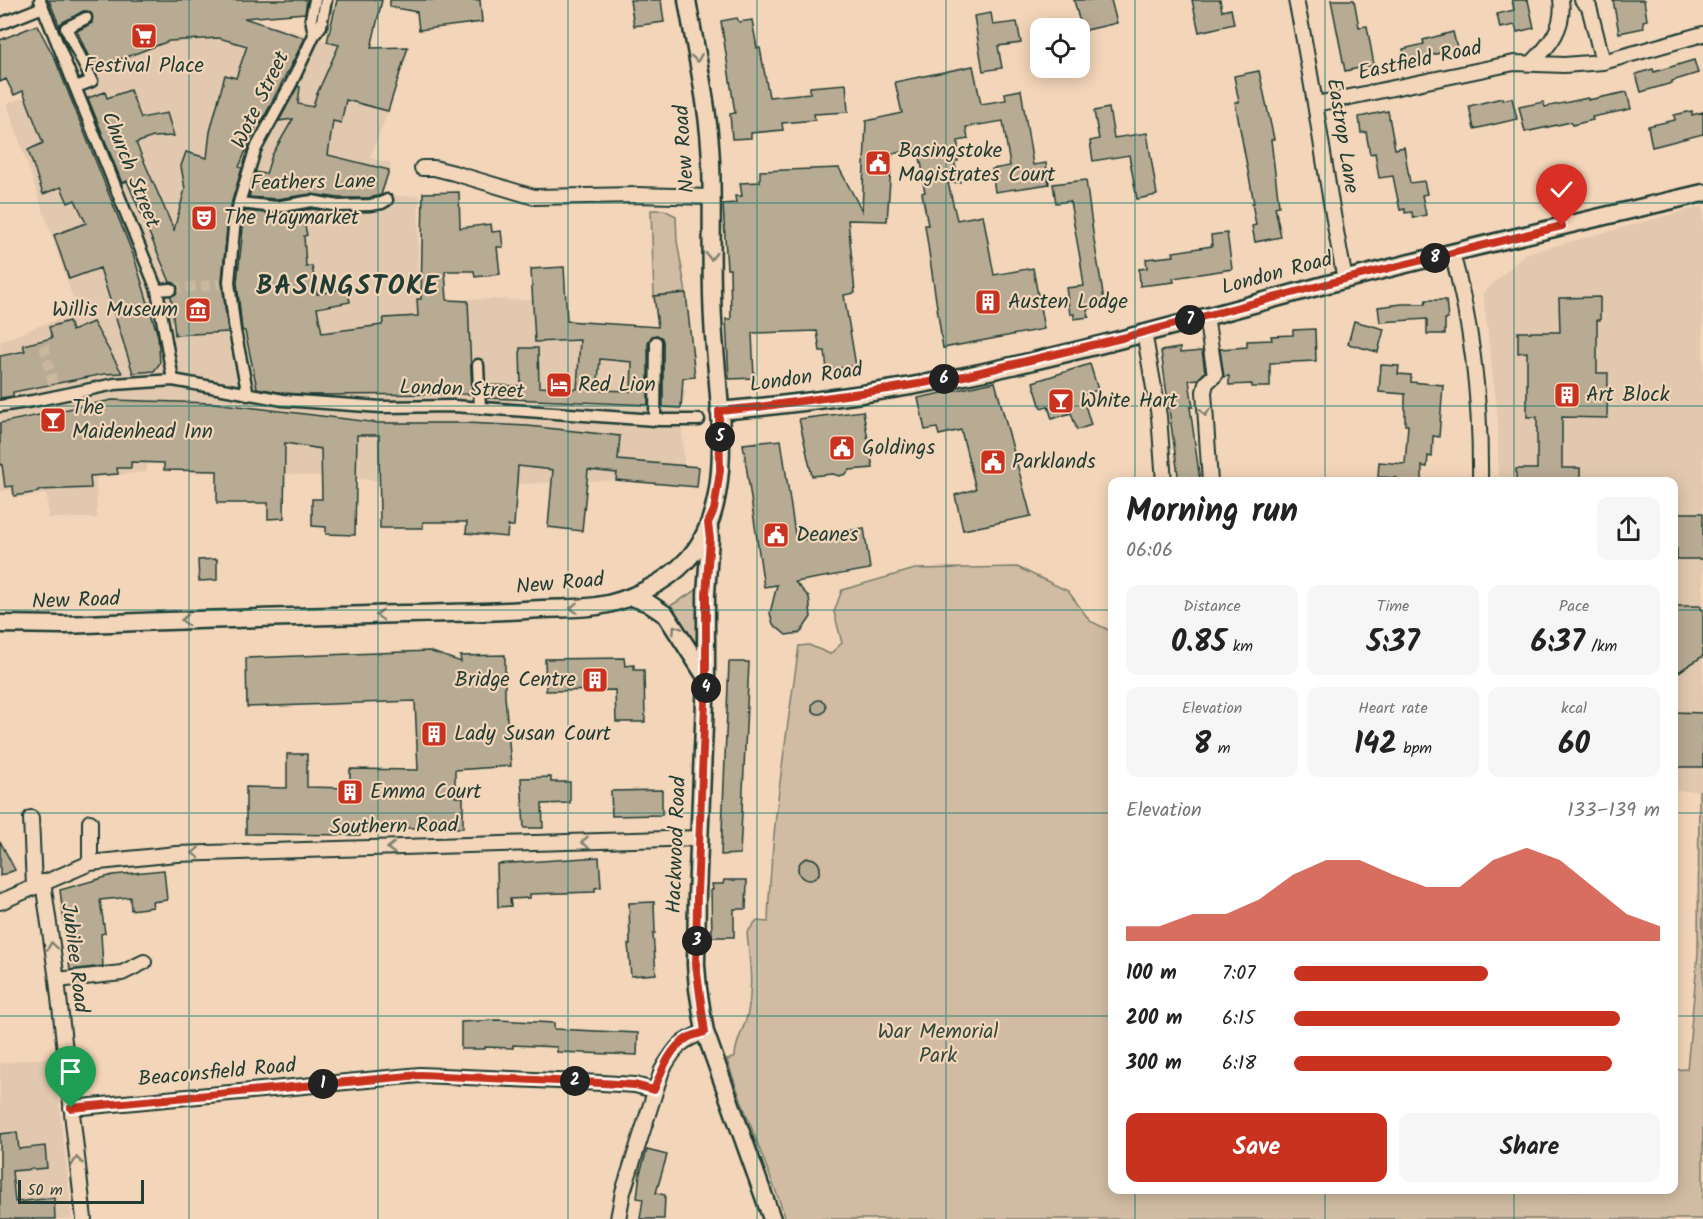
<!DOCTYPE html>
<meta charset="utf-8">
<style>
:root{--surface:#fff;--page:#f6f6f6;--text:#222;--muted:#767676;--accent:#c8321e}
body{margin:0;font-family:Kalam,sans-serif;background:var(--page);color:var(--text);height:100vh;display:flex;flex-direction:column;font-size:22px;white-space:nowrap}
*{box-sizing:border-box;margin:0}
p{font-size:20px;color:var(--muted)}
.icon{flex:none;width:33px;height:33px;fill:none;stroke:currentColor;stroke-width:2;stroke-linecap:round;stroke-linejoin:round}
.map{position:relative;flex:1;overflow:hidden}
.sheet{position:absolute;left:1108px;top:477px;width:570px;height:717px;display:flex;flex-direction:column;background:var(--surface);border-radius:12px;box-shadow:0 3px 15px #0003}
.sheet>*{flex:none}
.fabs{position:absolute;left:1030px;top:18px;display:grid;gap:12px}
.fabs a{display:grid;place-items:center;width:60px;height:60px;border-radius:12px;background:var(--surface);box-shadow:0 3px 15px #0003;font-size:30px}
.scale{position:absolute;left:18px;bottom:15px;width:126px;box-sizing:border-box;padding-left:6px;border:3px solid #1f3d34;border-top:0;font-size:16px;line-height:21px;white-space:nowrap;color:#1f3d34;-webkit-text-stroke:4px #f3d5b9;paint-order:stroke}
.pin{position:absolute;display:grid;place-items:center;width:51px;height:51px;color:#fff;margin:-62px -26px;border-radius:50% 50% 50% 0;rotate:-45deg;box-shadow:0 0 6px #0007}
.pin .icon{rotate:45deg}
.km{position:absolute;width:30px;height:30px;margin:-15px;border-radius:50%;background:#222;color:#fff;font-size:16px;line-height:30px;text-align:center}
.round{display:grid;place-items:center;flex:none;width:63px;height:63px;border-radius:12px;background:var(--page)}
.summary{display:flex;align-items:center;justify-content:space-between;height:102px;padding:0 18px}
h1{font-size:33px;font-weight:600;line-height:45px}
.stats{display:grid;grid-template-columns:repeat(3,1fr);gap:9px;height:102px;padding:6px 18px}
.stats div{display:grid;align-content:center;border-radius:12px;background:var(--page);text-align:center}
.stats b{font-size:30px;font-weight:600}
.stats small{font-size:16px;font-weight:400}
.stats p{font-size:16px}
.chart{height:168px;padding:12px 18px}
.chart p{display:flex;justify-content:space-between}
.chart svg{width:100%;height:108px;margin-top:6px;fill:var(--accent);opacity:.7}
.action{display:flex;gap:12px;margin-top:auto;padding:12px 18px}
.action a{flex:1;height:69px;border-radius:12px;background:var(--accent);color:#fff;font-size:24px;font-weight:600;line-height:69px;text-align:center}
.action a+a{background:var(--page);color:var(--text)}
ul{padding:0 18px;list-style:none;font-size:20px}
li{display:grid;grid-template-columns:96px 72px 1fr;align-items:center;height:45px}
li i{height:15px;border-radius:8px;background:var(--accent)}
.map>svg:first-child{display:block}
.built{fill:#e1c8ae}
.green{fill:#d1bca3;stroke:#787c6c;stroke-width:1.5}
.building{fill:#b8ab94;stroke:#1f3d34;stroke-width:1.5;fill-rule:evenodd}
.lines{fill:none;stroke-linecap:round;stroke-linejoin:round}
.pedestrian-tunnel{stroke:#c9b79e;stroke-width:10;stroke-dasharray:10 5;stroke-linecap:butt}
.pedestrian-casing{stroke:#1f3d34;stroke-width:15}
.minor-casing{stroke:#1f3d34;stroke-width:18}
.tertiary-casing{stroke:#1f3d34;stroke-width:21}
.pedestrian{stroke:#f3d5b9;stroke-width:10}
.minor{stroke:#f3d5b9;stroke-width:14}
.tertiary{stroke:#f3d5b9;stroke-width:16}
.oneway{stroke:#7e8170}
.route-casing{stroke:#fff;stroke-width:12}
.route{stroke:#c8321e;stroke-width:8}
.grid{fill:none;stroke:#0f766e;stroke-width:1.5;stroke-opacity:0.55}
.labels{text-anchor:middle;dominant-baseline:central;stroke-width:4.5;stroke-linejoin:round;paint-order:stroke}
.street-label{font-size:21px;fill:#1f3d34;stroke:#f3d5b9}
.poi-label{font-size:21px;fill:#1f3d34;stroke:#f3d5b9;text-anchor:start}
.park-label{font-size:21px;fill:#314a3f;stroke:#f3d5b9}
.district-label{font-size:27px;font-weight:bold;letter-spacing:1.5px;fill:#1f3d34;stroke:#f3d5b9}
</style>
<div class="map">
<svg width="1703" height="1219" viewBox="0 0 1703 1219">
<rect width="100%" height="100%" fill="#f3d5b9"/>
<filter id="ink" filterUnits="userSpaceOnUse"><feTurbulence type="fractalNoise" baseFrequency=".0167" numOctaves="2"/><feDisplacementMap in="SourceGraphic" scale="12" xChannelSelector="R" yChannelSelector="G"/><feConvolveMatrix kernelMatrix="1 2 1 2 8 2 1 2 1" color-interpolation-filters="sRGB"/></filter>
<g filter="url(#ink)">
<path class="built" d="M228 12 339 45 330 96 388 111 370 158 391 163 380 196H419L417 299 532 300 535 342 567 341V323L581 322 651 327 655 383 687 390 681 408 684 465 618 460 616 480 462 486 259 472 164 470V463H147V472L96 477 97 518H48L47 494 13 498 11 489 0 491V342L39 326 78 313 7 104 169 41 208 39Z
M1703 206V791H1674V482L1498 481V418L1483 293 1525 254Z
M54 1057 72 1219H0V1063Z"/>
<path class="green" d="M651 210H664L676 216 677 241 686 293 654 296Z
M1017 567 1068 591 1090 621 1113 632V1190H1674V1070L1687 1069 1698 953 1699 791H1703V1219H786C767 1166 745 1114 727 1060L735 1057C735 1041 745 1028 748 1012 753 984 750 962 747 933L756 921 768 922C771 830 786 738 799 646L809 645 830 654 842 643 834 612 842 590 915 569Z
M698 589 699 653 683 624 670 606Z"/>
<path class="building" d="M49 0H307L305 13 244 18 305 38 261 123 257 124 239 167 242 168 232 201 227 228 222 281 228 332 175 335 171 296 177 293V285L170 282 127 181 122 183 88 98 105 92 107 98 130 90 141 118 167 113 174 136 153 137 136 143 174 230 185 189 181 166 186 152 207 158 210 132 225 75 236 78 247 46 219 38 169 41 94 69 77 31 92 23V14L87 11H83L59 25Z
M337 0H382L371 48 408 47 388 111 346 100 341 123 333 121 328 155 389 170 381 195 369 198H339L311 194 276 199 249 197 256 172 266 174 272 155 293 119 279 121 298 86 300 87 298 104 313 107 316 96 339 45 327 42Z
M390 0H480L482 22 419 30 417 12 390 7Z
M630 0H661L664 22 634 26Z
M1074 0H1111L1117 23 1082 31Z
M1192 0H1220L1222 11 1231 9 1234 24 1199 32Z
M1331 0H1354L1359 27 1367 26 1374 65 1345 71Z
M1512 0H1528L1534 28 1517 32 1515 25 1500 28 1497 14 1514 10Z
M1613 0H1644L1647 20 1643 21 1644 28 1619 33Z
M991 13 993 25 1017 22 1021 43 998 46 1002 68 983 71 974 16Z
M737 18 739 22 752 20 757 48H760L769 97 810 93V87L846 84 848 112 814 114 815 120 782 123 783 130 751 133V138L732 139 730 114 735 113 721 21Z
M37 25 55 59 134 257 158 336 160 363 154 371 133 373 100 268 69 279 54 235 86 223 75 200 68 203 61 187 43 194 28 150 43 143 23 91 14 95 6 79 0 82V40Z
M1453 32 1457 48 1419 59 1420 63 1407 66 1403 49 1424 44 1423 40Z
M1694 60 1698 73 1672 81V83L1641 92 1636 74 1653 69 1654 72Z
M973 66 981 104 1006 100 1005 93 1021 90 1033 165 1046 163 1049 184 995 192 992 169 1010 166 1003 121 966 127 968 139 958 141V161H954L960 182 948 183 957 220 983 215 994 275 1033 268 1044 329 943 348 925 225H928L922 193 925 192 923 183 925 182 918 148 892 154 887 221 848 220 855 293 844 295 856 366 827 370 825 351H820L817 331 752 333 754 378 729 379 726 319H731L730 269H727L723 204 736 203 735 196H742L740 183 760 182V171L839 168 862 211 866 121 902 113 895 82Z
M1259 71 1274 139 1271 140 1279 206 1275 207 1281 237 1255 242 1252 226 1256 225 1252 203H1254L1235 102H1239L1234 76Z
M1627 92 1631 109 1592 117 1593 120 1572 125 1571 122 1525 132 1519 107 1543 102 1545 107 1588 98V100Z
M1502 98V100L1512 98 1517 119 1474 129 1469 106Z
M1109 108 1114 138 1147 133 1157 195 1137 199 1129 155 1093 161 1090 141 1099 139 1094 111Z
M1388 111 1395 149 1404 147 1410 183 1424 181 1427 194 1422 195 1426 215 1413 218 1412 212 1405 213V209L1400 210 1393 176 1379 178 1375 153 1370 154 1366 132 1361 133 1359 117Z
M1692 111V115L1703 112V134L1652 147 1648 126 1675 120 1674 115Z
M1086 180 1094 240 1105 306 1087 309 1089 317 1074 319V314H1070L1066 288 1084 286 1080 258 1070 201 1056 203 1053 184Z
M459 192 460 228 491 224 492 232 501 231 503 247H497L500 274 475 277 474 271H445L447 300 468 301 472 394 313 395 284 393 257 388 245 331 242 330 237 282 245 211 276 214 312 209 320 210V219L304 222 307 235 304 236 306 267 312 266 317 294 347 288 350 302 317 308 322 333 382 325 384 318 418 316 417 299H421L423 193Z
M1227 233 1232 269 1173 278 1174 282 1140 286 1139 269 1147 268 1146 259 1174 256 1173 252 1212 246 1211 235Z
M564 267 567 321 658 327 654 296 686 293 695 377 683 378 681 408 663 407V342L662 338 657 335 652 336 648 342V405L487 398 486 385 521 386 520 348H538L539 387 577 389 580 340 535 342 531 269ZM600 359 632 362 631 391 597 390Z
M1600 297V320H1597V373H1608L1607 418 1562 417V468H1580V482H1516V469H1537V417H1527V352L1518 353V332H1560L1559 298Z
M1426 300H1446L1448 319H1445V334H1427V319L1380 322 1378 307 1402 304H1425Z
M69 321 72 331 93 322 122 373 104 374 13 392V396L0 398V356L25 351 23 345 52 338 49 327Z
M1354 321 1384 329 1378 352 1348 344Z
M1315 329 1316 361 1270 363V387H1252V384L1229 385V376L1224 377 1220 349 1247 347V341L1272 340 1271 336 1293 335V330Z
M1180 348V353L1202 351 1205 372 1198 379 1189 380 1193 407H1190L1200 481 1193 482H1179L1161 351Z
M1090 364 1098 390 1082 395 1091 425 1077 430 1071 413 1052 419 1048 406 1041 408 1033 382Z
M1381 365 1399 366 1398 374 1411 375V382L1443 385 1439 437 1433 436 1432 457 1428 456 1427 467 1422 466V482H1397V478L1378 477 1379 462 1405 464 1408 425H1405V394L1379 392Z
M995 382 1031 516 963 530 955 495 976 489 961 430 939 435 937 428 925 430 918 398Z
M112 400 214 403 379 423H466L528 426 620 436 618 460 699 467 697 487 616 480 617 473 588 470 582 531 548 527 553 470 518 466 514 526H508L507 537 466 533 467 522H423V528H380L379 435H357L355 535 326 534V527L312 526V499H322L321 449 285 443 284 518 268 519V503H217V471L164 470V463L131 462V468H117L118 474 90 476 91 488 38 490V492L14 496 13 486 5 487 2 465H0V423Z
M863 411 873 468 849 470 846 474 839 476 833 474 812 476 799 419Z
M781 440 796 541 864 528 870 569 795 582 809 597 811 617 800 633 786 635 773 624 770 613 777 585 764 587 743 444Z
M1675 513H1703V559H1677V549H1674Z
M217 559V580L199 581 198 560Z
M1674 606H1701V610H1703V656L1674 675Z
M429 651 461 662 460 656 505 655V696L511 766 455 770V797H463V828H360V835L246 834V787L287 788V754H307V787L350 788V769L418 770 415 701 247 707 246 658Z
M624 658 625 666 634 665V670H644L645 722H616L615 690 546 691 545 659Z
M729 662H749L740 854 721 855Z
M812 707a7 7 0 1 1 14 0a7 7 0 1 1-14 0Z
M1674 712 1703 713V767H1674Z
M551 777V782H570V803L542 804 543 828H524L521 778Z
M662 790V815L612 816 611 791Z
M0 841 15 870 0 876Z
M599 857 601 887 595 888V892L530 894V898L510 899 511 906 498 907 497 864Z
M798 869a11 11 0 1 1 22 0a11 11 0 1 1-22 0Z
M164 870 167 900 152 902 153 907 131 910 130 897 100 900 105 933 101 934 103 966 70 970 60 890 113 875Z
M724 880H747L746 909H734V937H712L711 890H713L712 884H723Z
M654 902 655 933 653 934 656 974 631 976 628 944H630L629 903Z
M497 1020 554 1023V1029L638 1033 637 1055 557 1052V1047L513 1045V1048L485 1047V1049H461V1022Z
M17 1132 19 1149 45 1146 47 1168 12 1171 15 1202 54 1198 55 1219H0V1134Z
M647 1150 667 1155 656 1193 665 1195 664 1219H640L643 1199 637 1198 640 1173Z"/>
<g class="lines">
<path class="pedestrian-tunnel" d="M171 289 221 284
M44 345 54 388"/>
<defs>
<path id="pedestrian" d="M40 0 157 290 173 380
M0 24 43 7
M314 35 311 18 315 0
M76 87 92 81 66 28 86 18
M239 203 276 207 312 201 338 206 370 205 382 203 387 200
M157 290 171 289
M478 365 480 408
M248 395 235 331 229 282 234 229 239 203 255 150 292 82 314 35 321 26 326 0
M0 406 33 401 115 384 173 380 283 400 381 407 454 406 655 420H699
M655 420 656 342"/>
<path id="minor" d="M1296 0C1316 93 1326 187 1345 279
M1582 0 1589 7 1603 62
M1532 63C1550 45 1565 27 1561 0
M1316 104 1514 63 1564 65 1603 62 1703 34
M422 168H434L454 173 534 197 637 195 711 197
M1452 253C1473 328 1481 404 1480 482
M1206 316 1215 375 1206 383 1204 392 1210 482
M1144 332 1159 416 1164 482
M31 818 34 886
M90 822V863
M43 882 57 980 84 1219
M0 902 90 863 176 854 700 838
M57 980 122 973 144 962
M71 1108 420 1075 602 1083 635 1085 654 1090
M618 1219 623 1192 662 1070C676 1047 679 1041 705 1032"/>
<path id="tertiary" d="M719 411C801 404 884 392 965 376 1092 350 1218 313 1343 280 1463 249 1583 221 1703 193
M709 527 710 539 706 594V677L697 895 696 965 698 989 705 1032 772 1219
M632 597 648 603 666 615 706 677
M0 624 63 625C178 620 294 617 409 614 453 613 498 612 542 609 560 608 579 609 597 606 627 602 666 583 687 560 740 505 716 389 713 320 710 267 713 214 711 162 709 107 696 53 687 0"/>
</defs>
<use href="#pedestrian" class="pedestrian-casing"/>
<use href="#minor" class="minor-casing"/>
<use href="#tertiary" class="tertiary-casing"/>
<use href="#pedestrian" class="pedestrian"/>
<use href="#minor" class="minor"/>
<use href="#tertiary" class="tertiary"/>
</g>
<defs><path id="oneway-chevron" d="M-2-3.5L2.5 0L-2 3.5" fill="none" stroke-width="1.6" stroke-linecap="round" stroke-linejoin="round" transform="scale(1.5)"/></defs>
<g class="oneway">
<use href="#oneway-chevron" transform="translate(697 58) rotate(80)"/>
<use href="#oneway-chevron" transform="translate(711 256) rotate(90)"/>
<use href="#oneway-chevron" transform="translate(1205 412) rotate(86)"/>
<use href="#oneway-chevron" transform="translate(574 608) rotate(177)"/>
<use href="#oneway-chevron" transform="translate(380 615) rotate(178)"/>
<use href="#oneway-chevron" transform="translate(185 620) rotate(178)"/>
<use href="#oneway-chevron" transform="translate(676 629) rotate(-124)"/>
<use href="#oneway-chevron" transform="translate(585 842) rotate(178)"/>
<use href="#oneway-chevron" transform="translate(391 848) rotate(179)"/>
<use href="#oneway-chevron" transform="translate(196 853) rotate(178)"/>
<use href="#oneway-chevron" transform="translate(52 946) rotate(-98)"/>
<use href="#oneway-chevron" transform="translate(77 1161) rotate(-97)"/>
</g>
</g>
<g class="lines" filter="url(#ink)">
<defs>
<path id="route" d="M71 1108 420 1075 602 1083 635 1085 654 1090C661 1073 669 1049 686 1039 691 1035 699 1034 705 1032L696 965 697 895 706 677V594L710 539 708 523 714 510 720 471 719 411 758 407 889 389 964 376 1122 338 1345 279 1562 226"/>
</defs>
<use href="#route" class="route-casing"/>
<use href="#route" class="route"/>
</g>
<path class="grid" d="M189 0V1219M378 0V1219M568 0V1219M757 0V1219M946 0V1219M1135 0V482M1325 0V482M1514 0V482M0 203H1703M0 406H1703M0 610H1113M1674 610H1703M0 813H1113M1674 813H1703M0 1016H1113M1674 1016H1703M1135 1190V1219M1325 1190V1219M1514 1190V1219"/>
<defs>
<symbol id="supermarket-square" viewBox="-11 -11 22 22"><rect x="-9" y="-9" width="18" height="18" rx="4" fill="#c8321e" stroke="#f3d5b9"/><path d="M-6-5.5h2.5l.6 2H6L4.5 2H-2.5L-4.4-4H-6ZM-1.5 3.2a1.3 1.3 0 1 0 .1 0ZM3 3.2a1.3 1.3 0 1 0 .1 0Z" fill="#fff"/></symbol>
<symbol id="civic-square" viewBox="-11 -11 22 22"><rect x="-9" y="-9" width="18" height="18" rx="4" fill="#c8321e" stroke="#f3d5b9"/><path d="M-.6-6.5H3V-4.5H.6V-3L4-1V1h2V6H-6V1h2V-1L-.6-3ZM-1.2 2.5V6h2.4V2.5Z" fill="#fff"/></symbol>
<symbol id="theatre-square" viewBox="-11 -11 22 22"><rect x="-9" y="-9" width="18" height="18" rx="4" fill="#c8321e" stroke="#f3d5b9"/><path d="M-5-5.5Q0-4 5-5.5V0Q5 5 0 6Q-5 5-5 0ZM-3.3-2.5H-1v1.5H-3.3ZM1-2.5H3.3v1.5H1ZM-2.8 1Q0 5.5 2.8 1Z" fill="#fff"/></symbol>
<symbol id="building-square" viewBox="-11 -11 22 22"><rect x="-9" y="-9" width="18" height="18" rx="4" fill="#c8321e" stroke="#f3d5b9"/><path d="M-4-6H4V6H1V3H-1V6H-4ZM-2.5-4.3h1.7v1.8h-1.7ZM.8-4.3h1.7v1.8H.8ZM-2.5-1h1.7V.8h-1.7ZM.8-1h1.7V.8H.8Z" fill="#fff"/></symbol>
<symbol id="museum-square" viewBox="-11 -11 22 22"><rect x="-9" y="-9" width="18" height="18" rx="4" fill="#c8321e" stroke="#f3d5b9"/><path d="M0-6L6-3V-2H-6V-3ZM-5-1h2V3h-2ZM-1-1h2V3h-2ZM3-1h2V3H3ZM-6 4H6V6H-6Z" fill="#fff"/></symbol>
<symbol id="hotel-square" viewBox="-11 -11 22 22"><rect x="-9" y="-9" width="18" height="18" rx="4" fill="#c8321e" stroke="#f3d5b9"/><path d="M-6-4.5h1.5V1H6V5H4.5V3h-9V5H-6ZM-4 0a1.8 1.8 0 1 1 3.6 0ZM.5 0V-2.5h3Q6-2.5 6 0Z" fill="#fff"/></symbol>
<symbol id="bar-square" viewBox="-11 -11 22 22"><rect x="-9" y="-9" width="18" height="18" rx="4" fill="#c8321e" stroke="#f3d5b9"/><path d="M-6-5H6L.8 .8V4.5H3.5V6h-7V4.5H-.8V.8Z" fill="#fff"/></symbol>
</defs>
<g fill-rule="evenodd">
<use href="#supermarket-square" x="129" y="21" width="30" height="30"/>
<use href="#civic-square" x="863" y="148" width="30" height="30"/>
<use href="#theatre-square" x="189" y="203" width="30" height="30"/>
<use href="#building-square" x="973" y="287" width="30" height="30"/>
<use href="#museum-square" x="183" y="295" width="30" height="30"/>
<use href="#hotel-square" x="544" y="370" width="30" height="30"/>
<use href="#building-square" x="1552" y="380" width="30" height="30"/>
<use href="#bar-square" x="1046" y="386" width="30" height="30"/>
<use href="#bar-square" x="38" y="405" width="30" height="30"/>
<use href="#civic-square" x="827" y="433" width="30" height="30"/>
<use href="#civic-square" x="978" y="447" width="30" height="30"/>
<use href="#civic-square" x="761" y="520" width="30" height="30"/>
<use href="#building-square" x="580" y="665" width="30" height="30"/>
<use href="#building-square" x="419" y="719" width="30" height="30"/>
<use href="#building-square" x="335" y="777" width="30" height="30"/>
</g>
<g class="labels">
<g class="street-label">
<text transform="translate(1420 61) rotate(-12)">Eastfield Road</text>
<text transform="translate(261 100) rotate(-64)">Wote Street</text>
<text transform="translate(1342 136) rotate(81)">Eastrop Lane</text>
<text transform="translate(685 149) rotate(-94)">New Road</text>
<text transform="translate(130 170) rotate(68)">Church Street</text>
<text transform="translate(313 183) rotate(-1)">Feathers Lane</text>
<text transform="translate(1277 274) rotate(-15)">London Road</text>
<text transform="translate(806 378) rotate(-8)">London Road</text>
<text transform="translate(462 390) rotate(2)">London Street</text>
<text transform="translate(560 584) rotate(-5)">New Road</text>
<text transform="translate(76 601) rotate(-2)">New Road</text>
<text transform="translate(394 827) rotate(-1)">Southern Road</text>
<text transform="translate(677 845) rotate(-88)">Hackwood Road</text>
<text transform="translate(74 958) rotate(83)">Jubilee Road</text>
<text transform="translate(217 1073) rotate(-5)">Beaconsfield Road</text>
</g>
<g class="poi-label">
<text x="144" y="66" text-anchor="middle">Festival Place</text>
<text x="898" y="151">Basingstoke<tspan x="898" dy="24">Magistrates Court</tspan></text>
<text x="224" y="218">The Haymarket</text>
<text x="1008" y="302">Austen Lodge</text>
<text x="178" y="310" text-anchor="end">Willis Museum</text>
<text x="578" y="385">Red Lion</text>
<text x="1586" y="395">Art Block</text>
<text x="1080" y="401">White Hart</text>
<text x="72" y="408">The<tspan x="72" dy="24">Maidenhead Inn</tspan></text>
<text x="862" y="448">Goldings</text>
<text x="1012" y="462">Parklands</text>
<text x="796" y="535">Deanes</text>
<text x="576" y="680" text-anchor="end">Bridge Centre</text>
<text x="454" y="734">Lady Susan Court</text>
<text x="370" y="792">Emma Court</text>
</g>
<g class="park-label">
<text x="938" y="1032">War Memorial<tspan x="938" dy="24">Park</tspan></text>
</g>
<g class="district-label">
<text x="348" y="286">BASINGSTOKE</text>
</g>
</g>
</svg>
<div class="fabs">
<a><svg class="icon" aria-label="locate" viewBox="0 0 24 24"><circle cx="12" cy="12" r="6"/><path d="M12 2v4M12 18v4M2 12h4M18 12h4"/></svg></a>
</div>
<div class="scale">50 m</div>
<div class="pin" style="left:71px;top:1108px;background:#1e9e55"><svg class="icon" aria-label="arrive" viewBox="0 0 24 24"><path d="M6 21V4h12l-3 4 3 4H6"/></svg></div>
<div class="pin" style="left:1562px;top:226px;background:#d93025"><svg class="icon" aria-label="check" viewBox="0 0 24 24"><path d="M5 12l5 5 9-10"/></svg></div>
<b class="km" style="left:323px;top:1084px">1</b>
<b class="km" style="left:575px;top:1081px">2</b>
<b class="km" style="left:697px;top:941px">3</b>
<b class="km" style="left:706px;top:688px">4</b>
<b class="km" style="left:720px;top:437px">5</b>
<b class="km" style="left:944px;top:379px">6</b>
<b class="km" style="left:1190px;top:320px">7</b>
<b class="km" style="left:1435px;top:258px">8</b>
<section class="sheet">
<div class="summary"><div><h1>Morning run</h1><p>06:06</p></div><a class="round"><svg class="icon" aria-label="share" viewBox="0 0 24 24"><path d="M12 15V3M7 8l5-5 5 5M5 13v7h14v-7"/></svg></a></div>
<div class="stats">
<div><p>Distance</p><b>0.85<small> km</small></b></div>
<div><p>Time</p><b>5:37</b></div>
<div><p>Pace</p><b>6:37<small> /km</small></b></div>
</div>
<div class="stats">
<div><p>Elevation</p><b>8<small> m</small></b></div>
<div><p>Heart rate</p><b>142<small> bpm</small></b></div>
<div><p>kcal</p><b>60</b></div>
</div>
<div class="chart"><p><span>Elevation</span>133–139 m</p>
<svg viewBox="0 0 160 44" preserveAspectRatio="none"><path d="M0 44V38L10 38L20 33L30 33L40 27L50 17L60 11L70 11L80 17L90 22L100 22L110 11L120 6L130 11L140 22L150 33L160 38V44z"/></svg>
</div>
<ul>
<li><b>100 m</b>7:07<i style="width:53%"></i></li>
<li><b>200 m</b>6:15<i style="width:89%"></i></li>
<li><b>300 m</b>6:18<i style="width:87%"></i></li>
</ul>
<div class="action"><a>Save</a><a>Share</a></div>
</section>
</div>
